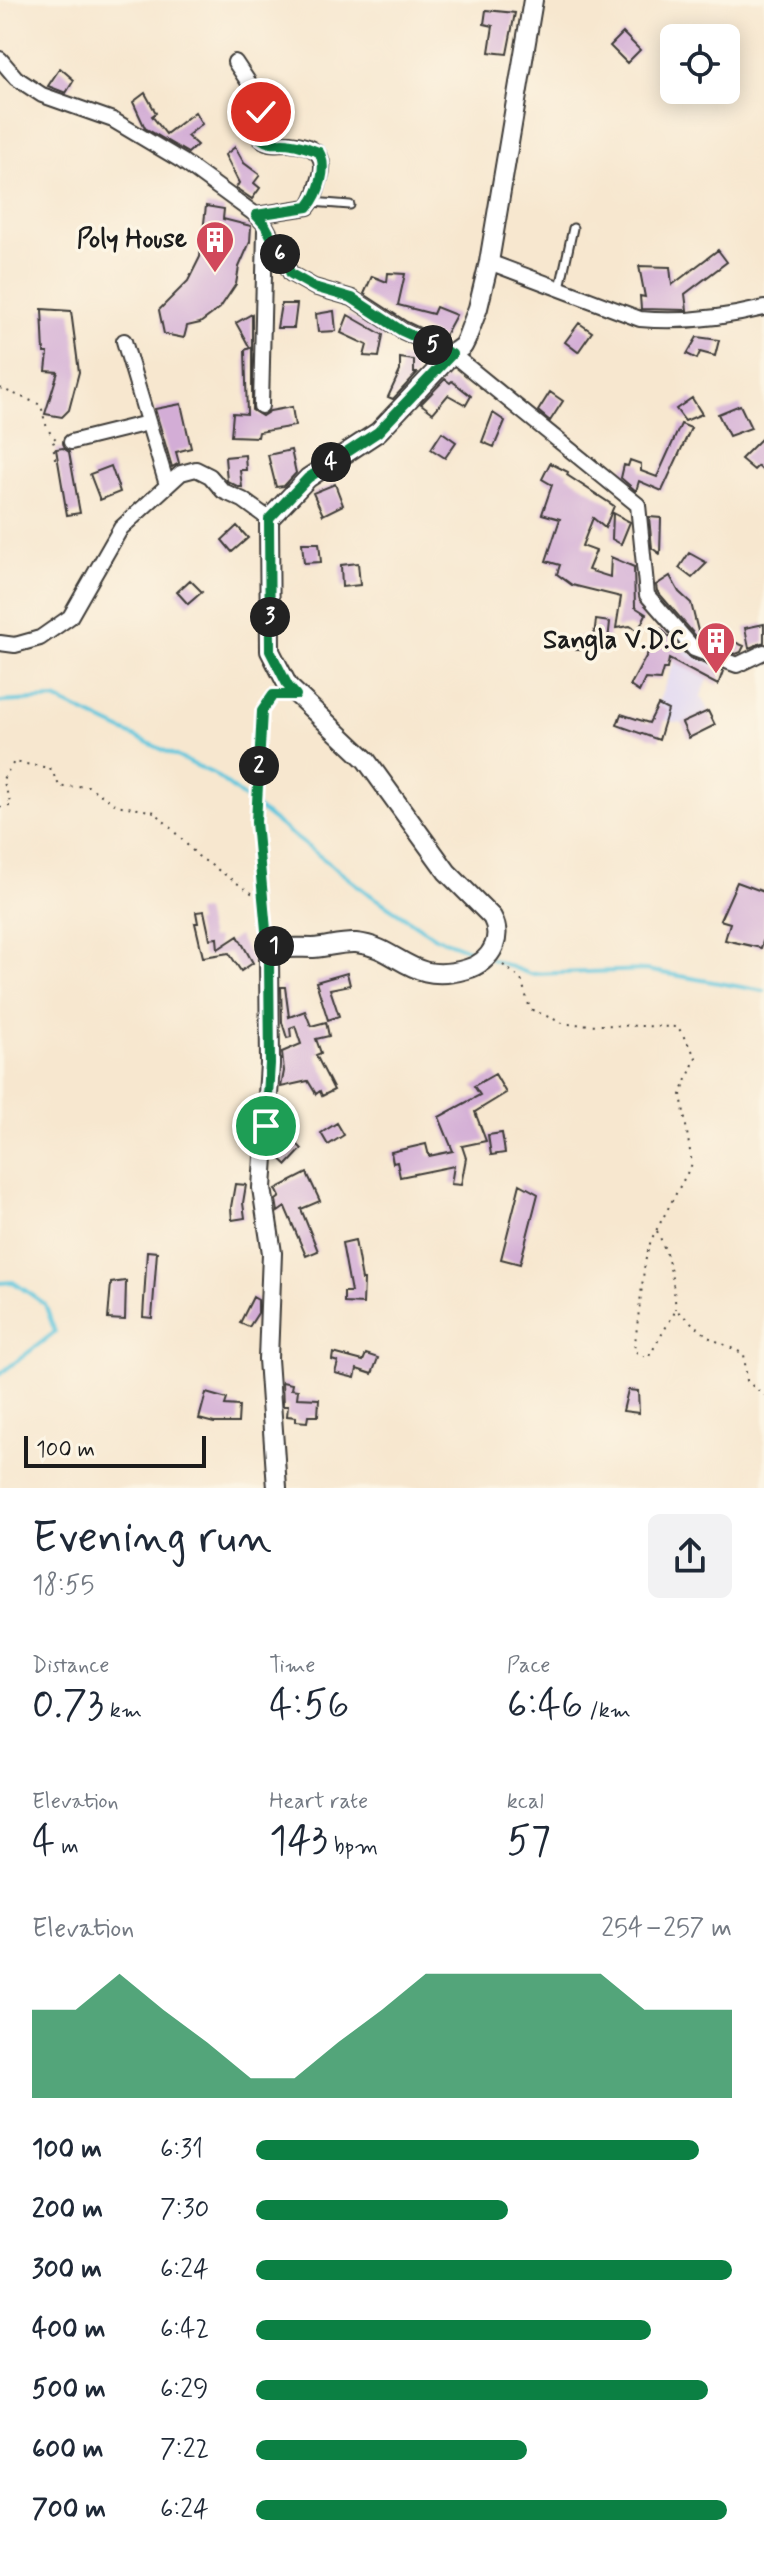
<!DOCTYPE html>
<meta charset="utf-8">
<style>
:root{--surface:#fff;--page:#f2f2f3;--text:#1f2937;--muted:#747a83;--accent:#0b8043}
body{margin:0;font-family:Mynerve,sans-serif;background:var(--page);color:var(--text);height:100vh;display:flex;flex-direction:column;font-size:30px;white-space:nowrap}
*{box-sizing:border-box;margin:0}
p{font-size:26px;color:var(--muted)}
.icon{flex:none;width:44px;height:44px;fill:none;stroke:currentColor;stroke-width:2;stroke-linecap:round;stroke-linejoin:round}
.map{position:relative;height:1488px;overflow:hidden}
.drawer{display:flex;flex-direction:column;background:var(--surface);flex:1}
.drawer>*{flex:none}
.tools{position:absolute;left:660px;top:24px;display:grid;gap:16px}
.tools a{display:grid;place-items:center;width:80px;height:80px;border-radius:12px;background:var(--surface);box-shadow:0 4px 20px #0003;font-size:40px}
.scale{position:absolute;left:24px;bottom:20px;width:182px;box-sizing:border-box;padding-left:8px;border:4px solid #1c1c1c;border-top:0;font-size:22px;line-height:28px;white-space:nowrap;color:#1c1c1c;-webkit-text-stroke:6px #fcf5e5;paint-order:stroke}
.pin{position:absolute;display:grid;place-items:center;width:68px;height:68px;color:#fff;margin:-34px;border:4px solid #fff;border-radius:50%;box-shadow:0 2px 8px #0007}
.km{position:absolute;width:40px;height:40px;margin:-20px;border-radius:50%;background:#222;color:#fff;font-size:22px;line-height:40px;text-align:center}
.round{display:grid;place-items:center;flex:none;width:84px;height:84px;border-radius:12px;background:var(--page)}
.head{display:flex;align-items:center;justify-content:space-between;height:136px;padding:0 32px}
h1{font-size:44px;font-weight:600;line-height:60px}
.figures{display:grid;grid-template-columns:repeat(3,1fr);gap:12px;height:136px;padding:8px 32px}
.figures div{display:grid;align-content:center}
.figures b{font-size:40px;font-weight:600}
.figures small{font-size:22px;font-weight:400}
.figures p{font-size:22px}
.chart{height:224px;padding:16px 32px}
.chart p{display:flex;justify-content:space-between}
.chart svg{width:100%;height:144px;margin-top:8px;fill:var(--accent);opacity:.7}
ul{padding:0 32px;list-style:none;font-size:26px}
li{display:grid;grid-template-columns:128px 96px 1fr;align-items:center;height:60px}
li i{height:20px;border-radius:10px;background:var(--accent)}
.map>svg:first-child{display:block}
.built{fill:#ded5f5}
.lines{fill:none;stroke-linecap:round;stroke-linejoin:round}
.stream{stroke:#60c6dd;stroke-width:4}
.building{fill:#d3add6}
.service-casing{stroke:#3d3a37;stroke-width:11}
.minor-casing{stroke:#3d3a37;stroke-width:18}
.tertiary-casing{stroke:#3d3a37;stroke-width:22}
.path{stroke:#3d3a37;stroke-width:2;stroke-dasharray:2 6;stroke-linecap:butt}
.service{stroke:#fff;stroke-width:7}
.minor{stroke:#fff;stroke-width:14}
.tertiary{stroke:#fff;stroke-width:18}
.route-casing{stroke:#fff;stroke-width:16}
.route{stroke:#0b8043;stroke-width:10}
.labels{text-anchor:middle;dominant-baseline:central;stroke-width:7;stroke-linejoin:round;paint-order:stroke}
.poi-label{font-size:26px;font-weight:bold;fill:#1c1c1c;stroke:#fcf5e5;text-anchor:end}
</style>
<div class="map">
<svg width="764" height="1488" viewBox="0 0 764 1488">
<rect width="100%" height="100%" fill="#fcf5e5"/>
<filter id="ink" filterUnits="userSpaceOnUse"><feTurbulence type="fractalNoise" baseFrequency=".0125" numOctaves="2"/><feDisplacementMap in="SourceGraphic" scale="16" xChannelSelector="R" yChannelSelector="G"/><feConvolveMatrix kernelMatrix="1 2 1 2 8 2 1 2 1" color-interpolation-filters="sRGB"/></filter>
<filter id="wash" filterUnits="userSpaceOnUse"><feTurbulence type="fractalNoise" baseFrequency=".006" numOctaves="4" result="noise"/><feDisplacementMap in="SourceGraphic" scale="32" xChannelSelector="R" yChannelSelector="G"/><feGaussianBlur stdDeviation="1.8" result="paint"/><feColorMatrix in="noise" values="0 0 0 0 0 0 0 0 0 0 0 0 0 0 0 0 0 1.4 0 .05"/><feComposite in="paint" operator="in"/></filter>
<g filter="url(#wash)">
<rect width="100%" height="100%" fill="#f7e7cf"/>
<path class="built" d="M680 647 715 664 701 696 715 725 689 738 682 723 655 719 654 713Z"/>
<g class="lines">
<path class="stream" d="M0 702 55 699 214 774 366 892 435 937 479 954
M491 959 530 974 646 970 764 991
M0 1283 13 1282 45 1304 55 1332 0 1374"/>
</g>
<g id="blocks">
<path class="building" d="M486 10 515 13 507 54 489 52 493 26 484 24Z
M623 33 640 50 627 63 610 46Z
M60 68 74 80 66 93 48 86Z
M145 93 156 113 152 116 166 134 195 112 202 124 187 136 197 145 188 153 145 128 133 102Z
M235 147 244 163 260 175 254 183 260 188 252 199 236 188 239 183 225 155Z
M206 206 224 209 223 219 251 226 250 242 239 267 236 284 220 308 200 323 187 326 184 338 164 334 159 310 188 281 200 257Z
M718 250 727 262 685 294 687 310 641 309 640 296 645 297 639 266 670 267 672 285Z
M388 273 405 274 398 305 433 314 436 307 456 315 443 339 407 322 364 294 372 276 387 282Z
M281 304H297L294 328H277Z
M42 309 71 311 79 372 69 410 62 417 45 414 58 372 46 371 48 353H44Z
M334 311 336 331 318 332 316 314Z
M252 314V410L262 416 270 411 292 407 295 426 259 432 258 437 231 436 233 413 247 414 245 350 250 348 236 323Z
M348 315 383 335 379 357 364 356 367 345 341 333Z
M579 323 592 332 578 352 565 342Z
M697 337 719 340 715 356 700 352 697 359 687 354Z
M400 358 414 360V373H417L393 399 388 397 400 371Z
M445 379 450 383 452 381 471 396 466 405 448 395 433 413 421 404Z
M550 392 563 401 550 421 538 411Z
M692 398 702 414 685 421 676 409Z
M181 404 191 448 176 452 179 463 172 467 155 409Z
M740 405 751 428 729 436 718 414Z
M493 413 505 421 494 447 482 442Z
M681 424 691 428 662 491 639 481 636 491 621 478 624 465 628 466 630 460 641 464V471L657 477Z
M442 432 456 442 445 458 431 449Z
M764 436V472L758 466 754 470 741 459Z
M63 448 69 452 80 513 67 515 56 449Z
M291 450 296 473 284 486 276 487 268 455Z
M245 455 246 470H240L242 487H239L227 481 225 457Z
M550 463 568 472 567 475 614 506 605 528 593 518 582 546 596 551 588 570 610 577 611 557 634 567 635 607 646 614 638 631 630 626 616 628 621 597 572 585 557 574 560 565 546 561 560 519 542 514 552 485 542 479Z
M111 466 120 492 100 500 90 474Z
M335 484 343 505 323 515 313 493Z
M613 513 630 522 621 544 612 539Z
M649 517 661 518 660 554 652 548Z
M237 526 248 538 232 552 222 540Z
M302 543H319L321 562 304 563Z
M689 553 707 563 692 578 679 568Z
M358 563 360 585 342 587 341 565Z
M670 576 679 592 691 603 698 631 721 641 723 637 744 646 741 652 736 654 700 641 657 591 656 585Z
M190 580 202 592 188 604 177 592Z
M596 620 610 622 608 641 594 639V650H576L575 637 594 636Z
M764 624V642L749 648 745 628Z
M661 629 690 658 723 671 718 685 669 659 667 669H663L660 680 645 679 639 692 630 686Z
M658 705 668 710 659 740 617 725 621 714 649 723Z
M708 711 715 725 689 738 682 723Z
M737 882 764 892V938L761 948 725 940 730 923 720 920Z
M204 911 210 939 217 938 218 949 238 936 253 963 241 971 229 953 203 957 195 923H198L196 912Z
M347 973 350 985 330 989 339 1016 328 1020 316 982Z
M281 987H285L289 1017 305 1011 311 1026 326 1022 329 1036 316 1039 321 1053 316 1055 334 1090 322 1096 320 1091 316 1094 308 1081 281 1087 284 1071 282 1052 301 1044 295 1026 290 1028 291 1037 287 1038 282 1022Z
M495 1074 506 1093 475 1112 486 1141 462 1146 466 1158 461 1185 451 1184 454 1166 400 1177 397 1162 393 1163 391 1152 426 1144 429 1156 453 1151 439 1117 480 1095 474 1086Z
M337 1123 344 1135 328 1145 321 1133Z
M285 1132 302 1149 287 1165 276 1155 277 1140Z
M502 1133 505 1153 491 1155 488 1135Z
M307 1173 320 1201 301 1209 318 1251 306 1256 285 1207 278 1212 276 1200 280 1197 276 1189Z
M235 1184 246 1185 243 1203 245 1218 232 1220 231 1207Z
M520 1184 538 1194 520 1264 501 1259Z
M355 1240 362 1280H364L363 1304 344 1303V1292H351L342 1243Z
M147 1251 157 1252 152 1318 143 1317Z
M126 1281 125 1320 108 1319 111 1283Z
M253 1297 258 1300V1313L249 1327 240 1323Z
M333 1353 363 1361 366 1354 378 1358 372 1374 357 1369 355 1378 335 1373 338 1362 332 1360Z
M282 1382 292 1384 291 1389 298 1390 297 1398 319 1399 318 1416H308L307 1422 296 1421V1417L287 1416 288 1406H283Z
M628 1390 638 1391 639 1413 623 1411Z
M206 1393 227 1399 225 1405 239 1406 238 1423H214L199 1419Z"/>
</g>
</g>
<g filter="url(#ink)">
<use href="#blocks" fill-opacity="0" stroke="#3d3a37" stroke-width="2"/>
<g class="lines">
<defs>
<path id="service" d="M312 202 350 205
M560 288 573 228"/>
<path id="minor" d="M0 59 16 78 42 95 113 120 182 161 256 215 265 225 291 274 314 287 352 298 402 331 452 354 638 505 647 595 694 649 737 665 764 652
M235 62 259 98 260 138C271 147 277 142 290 143 312 145 328 154 320 178 317 188 315 199 308 207L256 215
M489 262 640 319C683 323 723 318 764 308
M124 341 167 485
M261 406 265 230
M71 442 148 423
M0 643 15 645 40 638 70 617 121 528 181 473 196 469 210 476 223 491 243 500 269 519"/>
<path id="tertiary" d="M277 1488 268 1359 272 1253 262 1188 270 1064 269 959 276 949C289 947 300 948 313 948 327 947 342 942 356 943 400 947 409 986 467 969 478 966 489 958 494 946 498 936 497 926 492 917L447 872 366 760 288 686 270 651 269 519 308 478 378 432 452 354 463 346 466 340 478 308 489 262 533 0"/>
</defs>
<use href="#service" class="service-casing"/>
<use href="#minor" class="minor-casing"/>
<use href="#tertiary" class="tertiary-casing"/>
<path class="path" d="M0 388 41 405C45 421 45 430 58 441
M55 459 53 443 56 441
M0 807 11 806 3 779 14 762 50 768 60 787 88 786 116 805 155 812 198 856 263 901
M268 934 256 822 262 711 275 695
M503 965 521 979 530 1009 565 1024 678 1027 696 1057 681 1094 692 1164 651 1240 645 1262 634 1351 648 1358 676 1310 710 1338 744 1354 747 1381 764 1396
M657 1231C670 1257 673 1281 676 1309"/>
<use href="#service" class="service"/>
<use href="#minor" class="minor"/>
<use href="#tertiary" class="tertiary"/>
</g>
</g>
<g class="lines" filter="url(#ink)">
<defs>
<path id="route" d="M261 112 260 138C272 147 279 141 292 144 301 145 310 149 319 152 328 167 319 194 308 207L256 215 265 225 291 274 314 287 352 298 402 331 452 354 378 432 308 478 269 519 270 651 288 686 296 695H273L262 711 256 822 266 930 276 949 269 959 270 1064 266 1126"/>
</defs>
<use href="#route" class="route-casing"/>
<use href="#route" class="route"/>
</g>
<defs>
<symbol id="building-pin" viewBox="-11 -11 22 30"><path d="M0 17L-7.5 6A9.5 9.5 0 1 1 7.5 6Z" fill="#d1495b" stroke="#fcf5e5"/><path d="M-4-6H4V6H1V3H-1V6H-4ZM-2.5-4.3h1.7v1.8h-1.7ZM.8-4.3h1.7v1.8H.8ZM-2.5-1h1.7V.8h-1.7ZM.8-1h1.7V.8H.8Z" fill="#fff"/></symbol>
</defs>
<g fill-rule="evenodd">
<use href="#building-pin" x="193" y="218" width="44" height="60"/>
<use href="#building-pin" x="694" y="619" width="44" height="60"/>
</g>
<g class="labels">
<g class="poi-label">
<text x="187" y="240">Poly House</text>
<text x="688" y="641">Sangla V.D.C</text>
</g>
</g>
</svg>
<div class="tools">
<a><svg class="icon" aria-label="locate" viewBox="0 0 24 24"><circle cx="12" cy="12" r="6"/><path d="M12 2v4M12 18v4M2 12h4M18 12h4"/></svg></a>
</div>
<div class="scale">100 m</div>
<div class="pin" style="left:266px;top:1126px;background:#1e9e55"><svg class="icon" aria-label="arrive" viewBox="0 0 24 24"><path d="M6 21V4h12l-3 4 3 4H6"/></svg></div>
<div class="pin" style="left:261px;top:112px;background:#d93025"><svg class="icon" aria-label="check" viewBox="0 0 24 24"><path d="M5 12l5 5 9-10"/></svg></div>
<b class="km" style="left:274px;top:946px">1</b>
<b class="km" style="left:259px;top:766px">2</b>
<b class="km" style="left:270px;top:617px">3</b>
<b class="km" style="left:331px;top:462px">4</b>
<b class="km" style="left:433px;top:345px">5</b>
<b class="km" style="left:280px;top:254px">6</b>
</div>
<section class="drawer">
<div class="head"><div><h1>Evening run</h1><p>18:55</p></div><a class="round"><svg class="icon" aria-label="share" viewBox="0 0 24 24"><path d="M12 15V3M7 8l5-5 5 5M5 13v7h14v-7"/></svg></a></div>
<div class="figures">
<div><p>Distance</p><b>0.73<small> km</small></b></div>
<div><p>Time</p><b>4:56</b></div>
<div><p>Pace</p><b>6:46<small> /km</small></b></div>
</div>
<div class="figures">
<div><p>Elevation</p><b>4<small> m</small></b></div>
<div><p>Heart rate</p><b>143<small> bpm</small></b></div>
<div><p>kcal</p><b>57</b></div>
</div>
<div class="chart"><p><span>Elevation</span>254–257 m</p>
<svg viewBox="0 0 160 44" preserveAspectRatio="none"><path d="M0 44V17L10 17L20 6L30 17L40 27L50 38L60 38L70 27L80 17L90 6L100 6L110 6L120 6L130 6L140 17L150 17L160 17V44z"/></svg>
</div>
<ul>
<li><b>100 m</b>6:31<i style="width:93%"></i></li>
<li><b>200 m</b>7:30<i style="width:53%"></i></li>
<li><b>300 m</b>6:24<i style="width:100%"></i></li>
<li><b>400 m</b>6:42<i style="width:83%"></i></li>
<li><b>500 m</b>6:29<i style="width:95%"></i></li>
<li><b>600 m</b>7:22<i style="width:57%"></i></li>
<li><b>700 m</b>6:24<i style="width:99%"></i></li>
</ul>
</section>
